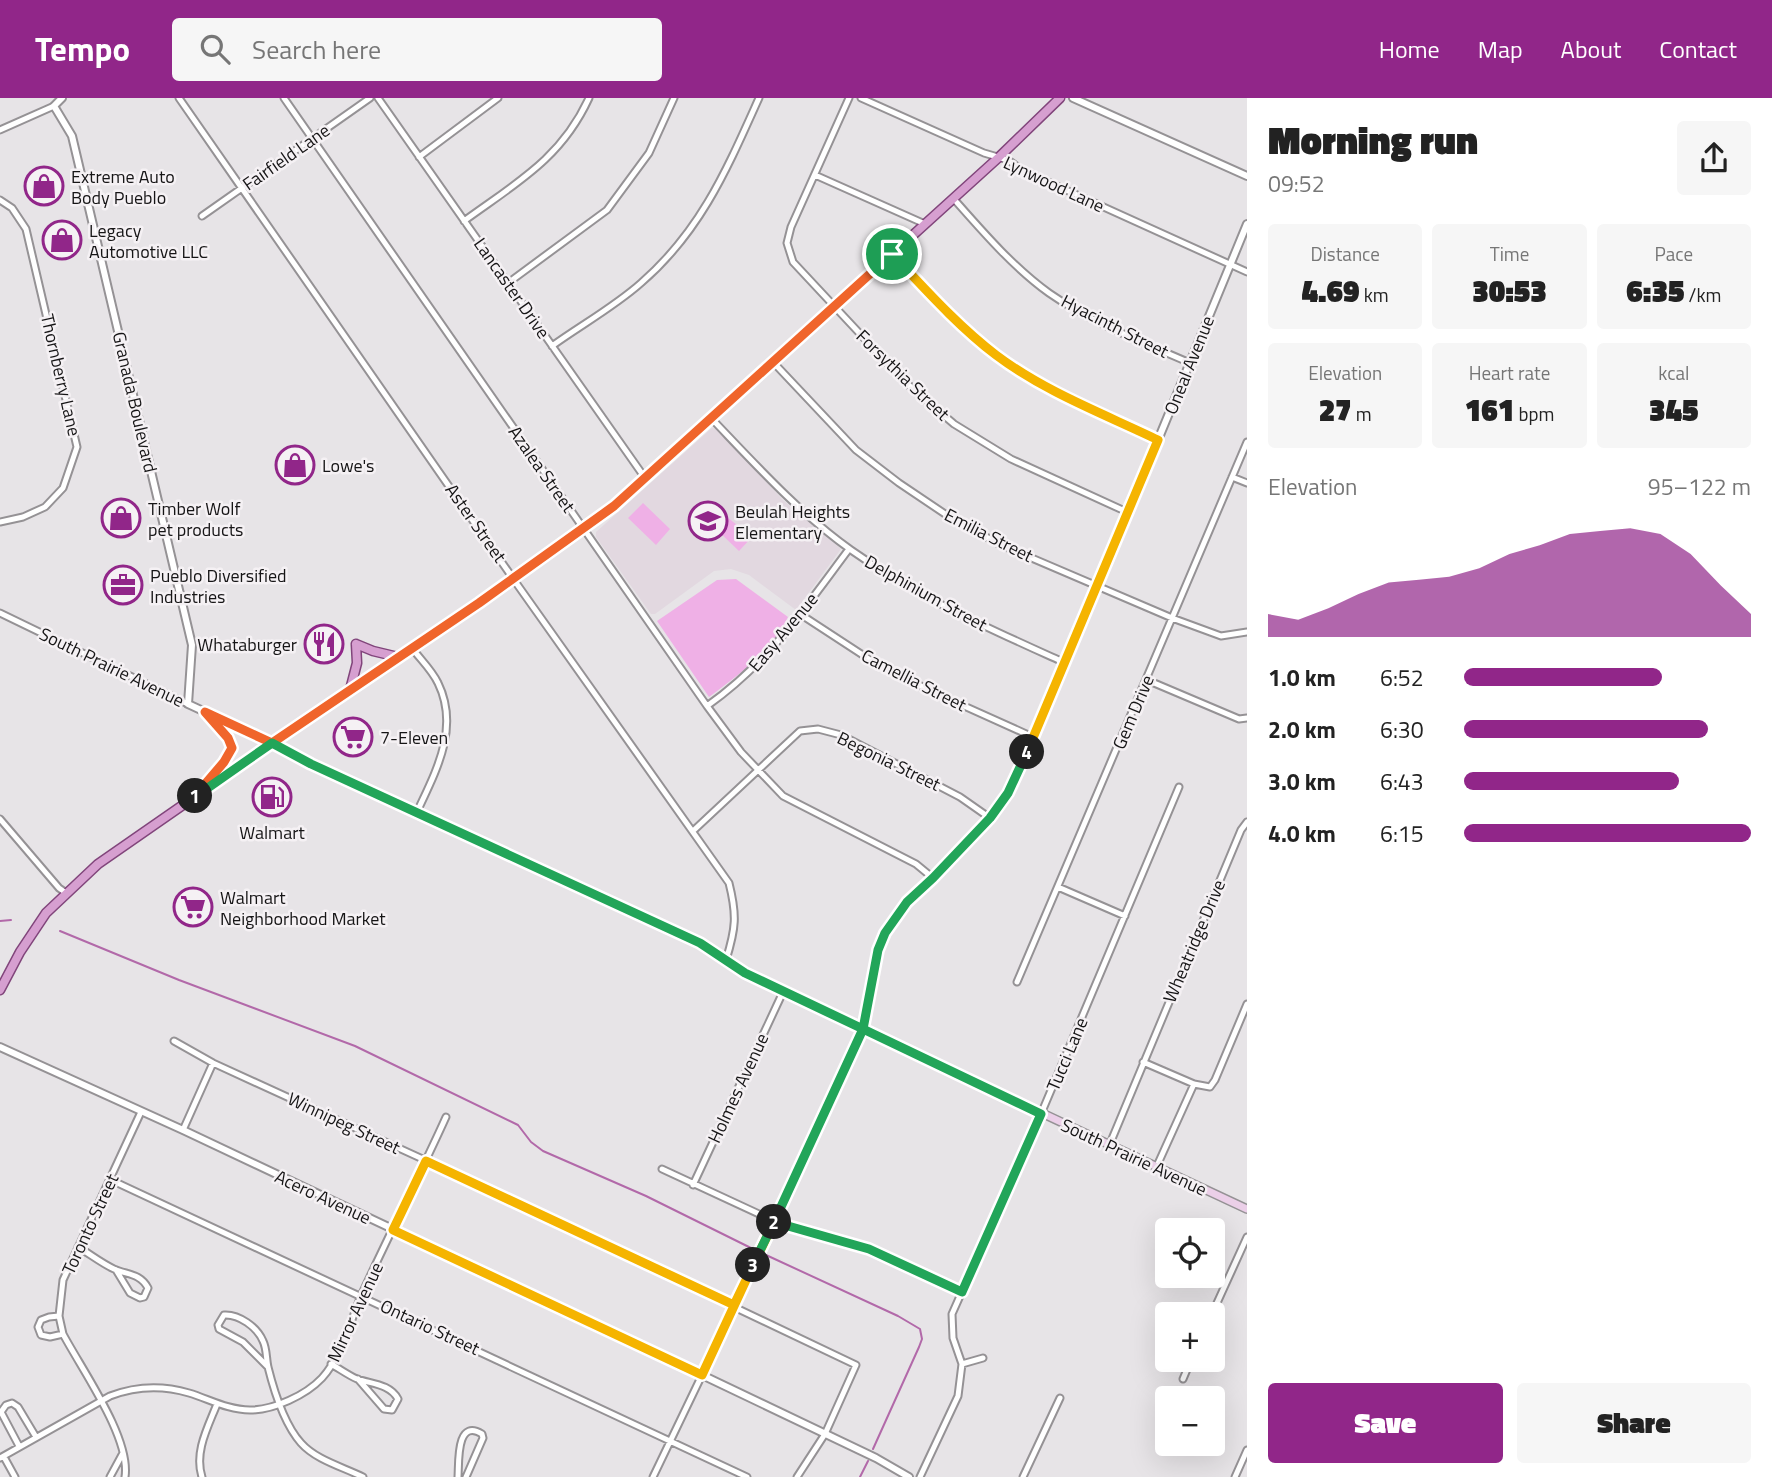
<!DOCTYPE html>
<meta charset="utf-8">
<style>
:root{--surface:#fff;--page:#f6f6f6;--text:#222;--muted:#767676;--accent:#912689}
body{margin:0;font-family:"Titillium Web",sans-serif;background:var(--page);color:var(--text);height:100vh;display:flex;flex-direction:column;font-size:26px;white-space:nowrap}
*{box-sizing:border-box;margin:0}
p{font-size:23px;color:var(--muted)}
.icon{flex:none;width:38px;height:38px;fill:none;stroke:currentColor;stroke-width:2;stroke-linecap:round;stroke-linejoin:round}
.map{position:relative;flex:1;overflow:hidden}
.panel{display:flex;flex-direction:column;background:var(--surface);width:525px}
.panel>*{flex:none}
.tools{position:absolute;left:1155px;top:1120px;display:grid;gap:14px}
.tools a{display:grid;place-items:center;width:70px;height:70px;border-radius:7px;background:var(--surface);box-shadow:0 7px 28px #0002;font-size:35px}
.pin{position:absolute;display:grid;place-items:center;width:60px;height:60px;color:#fff;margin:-30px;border:4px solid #fff;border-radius:50%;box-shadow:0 2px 7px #0007}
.km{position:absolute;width:35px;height:35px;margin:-18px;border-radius:50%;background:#222;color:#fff;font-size:19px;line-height:35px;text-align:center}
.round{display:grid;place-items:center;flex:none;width:74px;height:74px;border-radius:7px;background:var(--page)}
.overview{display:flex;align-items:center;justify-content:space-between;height:119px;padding:0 21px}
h1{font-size:38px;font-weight:800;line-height:52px}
.metrics{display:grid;grid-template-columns:repeat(3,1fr);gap:10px;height:119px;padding:7px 21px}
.metrics div{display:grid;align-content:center;border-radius:7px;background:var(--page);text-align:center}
.metrics b{font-size:30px;font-weight:800}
.metrics small{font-size:19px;font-weight:400}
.metrics p{font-size:19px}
.chart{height:196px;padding:14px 21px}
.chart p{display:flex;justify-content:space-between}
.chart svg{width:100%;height:126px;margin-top:7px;fill:var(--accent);opacity:.7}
.action{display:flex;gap:14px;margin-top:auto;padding:14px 21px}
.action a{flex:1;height:80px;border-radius:7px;background:var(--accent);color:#fff;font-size:28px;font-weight:800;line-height:80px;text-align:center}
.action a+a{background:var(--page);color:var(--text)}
ul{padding:0 21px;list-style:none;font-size:23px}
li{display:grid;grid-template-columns:112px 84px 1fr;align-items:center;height:52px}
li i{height:18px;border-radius:9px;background:var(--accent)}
header{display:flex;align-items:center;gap:42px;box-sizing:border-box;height:98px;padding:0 35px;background:var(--accent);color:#fff}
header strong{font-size:33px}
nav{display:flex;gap:38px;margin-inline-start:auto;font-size:24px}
.search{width:490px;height:63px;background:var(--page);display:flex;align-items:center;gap:18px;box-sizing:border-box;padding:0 24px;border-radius:7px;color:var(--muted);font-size:26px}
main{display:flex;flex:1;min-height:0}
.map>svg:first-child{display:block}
.built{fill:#e2d8e0}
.green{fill:#efb0e6}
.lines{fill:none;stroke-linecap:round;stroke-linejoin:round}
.stream{stroke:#b269a9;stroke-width:2}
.minor-casing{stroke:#959295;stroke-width:9}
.tertiary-casing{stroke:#959295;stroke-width:10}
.secondary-casing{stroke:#959295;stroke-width:10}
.primary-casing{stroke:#81457b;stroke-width:11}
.minor{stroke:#fff;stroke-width:5}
.tertiary{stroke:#fff;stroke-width:6}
.secondary{stroke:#ebcfe8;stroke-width:7}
.primary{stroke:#d69fd0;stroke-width:8}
.split-1-casing{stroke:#fff;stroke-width:14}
.split-2-casing{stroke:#fff;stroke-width:14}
.split-3-casing{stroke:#fff;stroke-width:14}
.split-4-casing{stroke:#fff;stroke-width:14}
.split-5-casing{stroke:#fff;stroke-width:14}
.split-1{stroke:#f0652b;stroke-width:9}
.split-2{stroke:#22a559;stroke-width:9}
.split-3{stroke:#f5b400;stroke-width:9}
.split-4{stroke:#22a559;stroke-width:9}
.split-5{stroke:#f5b400;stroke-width:9}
.labels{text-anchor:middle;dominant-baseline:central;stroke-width:5;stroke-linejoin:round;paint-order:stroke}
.street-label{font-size:18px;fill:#161516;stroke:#f5f1f4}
.poi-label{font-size:18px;fill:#161516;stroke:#f5f1f4;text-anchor:start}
</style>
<header>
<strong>Tempo</strong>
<div class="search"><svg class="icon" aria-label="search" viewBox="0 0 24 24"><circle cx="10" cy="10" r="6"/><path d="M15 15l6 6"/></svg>Search here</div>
<nav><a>Home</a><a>Map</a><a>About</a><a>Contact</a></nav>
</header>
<main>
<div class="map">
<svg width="1247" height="1379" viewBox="0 0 1247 1379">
<rect width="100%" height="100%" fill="#e7e4e7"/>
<path class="built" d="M712 330 717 331 783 402 841 451 796 512 749 477 731 471 714 473 655 516H651L596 439V434Z"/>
<path class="green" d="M643 405 670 431 656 447 628 420Z
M727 419 752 439 739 453 716 431Z
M736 481 788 519C771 553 739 577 709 599L657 523 717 482Z"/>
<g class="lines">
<path class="stream" d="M0 823 11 822
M60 833 179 882 355 948 518 1027 531 1044 543 1053 646 1098 753 1151
M766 1157 898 1218 920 1231 922 1241 919 1249 873 1351
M860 1379 868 1363"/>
<defs>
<path id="minor" d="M179 0 519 489 729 785C737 817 736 830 726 862
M284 0 707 608 741 654 783 698 916 766 933 780
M378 0 645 380
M849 0 791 129 787 145 793 164 905 284 954 326 1011 361 1127 414
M861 0 984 55 1008 62 1022 72 1247 174
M0 32 54 8
M419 59 498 0
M815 77 925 126
M953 100C983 134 1013 169 1049 195 1092 225 1142 244 1190 265
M0 102 12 110 26 131 77 349 63 390 45 409 23 419 0 424
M202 118 370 0
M464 123C516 85 561 61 589 0
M892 156C925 191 958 228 996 257 1045 294 1104 316 1158 342
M508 185 607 112 649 55 674 0
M552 248C581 227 614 209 641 185 701 133 727 71 759 0
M773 264 856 352 899 385 951 420 999 446 1172 520 1221 538 1247 534
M711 320C755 366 799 415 851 452 917 499 990 531 1063 564
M1232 379 1247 385
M0 515 188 606
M800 516 875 565 933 594 1033 639
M412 550C420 561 432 572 438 585 460 630 436 673 417 714
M1147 582 1239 621 1247 620
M707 608C769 564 804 511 849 451
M0 721 59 790 66 795
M693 733 800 633 818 631 841 637 960 699 990 720
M1058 789 1125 818
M1017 884 1247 344
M174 943 213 965 427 1063 856 1267 825 1336 797 1379
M1143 964 1194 986 1210 989 1215 982 1247 906
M183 1032 213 965
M1109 1048 1241 732 1247 724
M1156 1070 1194 986
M662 1071 774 1123 869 1151 962 1193
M111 1082 747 1379
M693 1087 783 894
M78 1149C90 1156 101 1165 114 1171 127 1177 140 1175 148 1190L144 1199 140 1200 130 1195 116 1172
M1212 1216 1247 1139
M59 1218 49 1219 41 1222 38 1229 41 1237 50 1239 63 1236
M331 1266C340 1271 348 1277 357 1281 372 1286 390 1286 398 1301L392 1312 384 1311 358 1281
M962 1266 983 1260
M268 1269 243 1244 219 1231 218 1227 224 1217C239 1216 257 1229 263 1243 267 1251 266 1261 268 1269 274 1293 284 1326 301 1345 316 1362 343 1369 363 1379
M1183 1281 1191 1262
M19 1348 1 1314 6 1307 12 1305 18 1309 36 1339
M4 1359 15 1379
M0 1360 110 1298C136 1288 162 1287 189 1295 209 1301 228 1312 250 1312 274 1312 306 1297 322 1280 342 1258 350 1224 361 1198 388 1138 419 1079 446 1019
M110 1379 123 1355
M125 1379C131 1340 82 1272 63 1236L59 1218 63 1182 141 1014
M202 1379C194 1354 208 1329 217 1306
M458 1379C459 1364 456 1320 482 1336L483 1340 466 1379
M653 1379 702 1277
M920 1379 958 1298 962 1266 953 1240 952 1216 1041 1016 1179 689
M1023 1379 1060 1300
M1235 1379 1247 1352"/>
<path id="tertiary" d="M62 0 54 8 72 38 192 547 188 606 272 645
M1073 0 1247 78
M0 949 183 1032 702 1277 876 1360 909 1379
M702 1277 863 931 878 852 885 835 907 805 933 780 990 720 1008 695 1158 342 1247 126"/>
<path id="secondary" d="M272 645 311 666 700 845 745 875 783 894 1247 1111"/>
<path id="primary" d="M356 546 373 553 398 559
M350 592 357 565 356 546
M200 692 224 664 232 650 228 640 205 614
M0 892 20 854 46 815 98 766 288 634 479 505 614 408 998 60 1060 0"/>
</defs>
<use href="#minor" class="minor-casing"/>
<use href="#tertiary" class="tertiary-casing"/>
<use href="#secondary" class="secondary-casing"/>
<use href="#primary" class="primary-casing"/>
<use href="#minor" class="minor"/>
<use href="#tertiary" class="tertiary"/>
<use href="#secondary" class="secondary"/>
<use href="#primary" class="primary"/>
</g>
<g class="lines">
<defs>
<path id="split-1" d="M195 698 224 664 232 650 228 640 205 614 272 645 479 505 614 408 892 156"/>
<path id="split-2" d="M195 698 192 701 272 645 311 666 700 845 745 875 863 931 774 1124"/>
<path id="split-3" d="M753 1167 702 1277 393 1132 426 1063 734 1207 774 1124"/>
<path id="split-4" d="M753 1167 774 1124 869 1151 962 1194 1041 1016 863 931 878 852 885 835 907 804 933 780 990 720 1008 695 1027 654"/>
<path id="split-5" d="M892 156C925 191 958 228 996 257 1045 294 1104 316 1158 342L1027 654"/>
</defs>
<use href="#split-1" class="split-1-casing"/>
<use href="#split-2" class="split-2-casing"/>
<use href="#split-3" class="split-3-casing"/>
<use href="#split-4" class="split-4-casing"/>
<use href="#split-5" class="split-5-casing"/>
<use href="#split-1" class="split-1"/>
<use href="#split-2" class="split-2"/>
<use href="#split-3" class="split-3"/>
<use href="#split-4" class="split-4"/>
<use href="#split-5" class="split-5"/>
</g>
<defs>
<symbol id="shop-ring" viewBox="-11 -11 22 22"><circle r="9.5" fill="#f5f1f4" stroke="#912689" stroke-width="1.5"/><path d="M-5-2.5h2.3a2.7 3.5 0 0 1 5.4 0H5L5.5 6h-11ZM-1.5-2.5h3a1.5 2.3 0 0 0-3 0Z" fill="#912689"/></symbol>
<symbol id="school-ring" viewBox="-11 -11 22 22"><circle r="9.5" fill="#f5f1f4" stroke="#912689" stroke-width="1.5"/><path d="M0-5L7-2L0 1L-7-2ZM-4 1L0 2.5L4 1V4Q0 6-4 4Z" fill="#912689"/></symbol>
<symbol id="office-ring" viewBox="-11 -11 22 22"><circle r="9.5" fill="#f5f1f4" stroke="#912689" stroke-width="1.5"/><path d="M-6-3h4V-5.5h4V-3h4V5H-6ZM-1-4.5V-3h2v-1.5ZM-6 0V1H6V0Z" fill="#912689"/></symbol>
<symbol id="restaurant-ring" viewBox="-11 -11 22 22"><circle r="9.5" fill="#f5f1f4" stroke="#912689" stroke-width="1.5"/><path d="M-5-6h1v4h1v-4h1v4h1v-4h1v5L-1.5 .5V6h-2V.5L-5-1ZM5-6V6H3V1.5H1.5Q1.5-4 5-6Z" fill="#912689"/></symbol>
<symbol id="supermarket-ring" viewBox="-11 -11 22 22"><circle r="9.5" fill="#f5f1f4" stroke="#912689" stroke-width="1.5"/><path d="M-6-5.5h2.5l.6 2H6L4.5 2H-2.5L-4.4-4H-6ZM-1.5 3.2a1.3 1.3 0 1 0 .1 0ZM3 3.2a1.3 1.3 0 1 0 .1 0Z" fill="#912689"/></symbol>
<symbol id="fuel-ring" viewBox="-11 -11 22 22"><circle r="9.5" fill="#f5f1f4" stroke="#912689" stroke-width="1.5"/><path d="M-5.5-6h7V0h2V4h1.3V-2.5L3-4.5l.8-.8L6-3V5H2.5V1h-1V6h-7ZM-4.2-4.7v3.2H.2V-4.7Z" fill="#912689"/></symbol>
</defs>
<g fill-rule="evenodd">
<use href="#shop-ring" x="22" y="66" width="44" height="44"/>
<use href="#shop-ring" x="40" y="120" width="44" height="44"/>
<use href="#shop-ring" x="273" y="345" width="44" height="44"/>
<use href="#shop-ring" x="99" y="398" width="44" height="44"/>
<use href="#school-ring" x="686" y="401" width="44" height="44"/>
<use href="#office-ring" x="101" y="465" width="44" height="44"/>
<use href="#restaurant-ring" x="302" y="524" width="44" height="44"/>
<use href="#supermarket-ring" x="331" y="617" width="44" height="44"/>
<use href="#fuel-ring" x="250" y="677" width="44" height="44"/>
<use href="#supermarket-ring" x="171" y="787" width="44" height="44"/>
</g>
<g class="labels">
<g class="street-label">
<text transform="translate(286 59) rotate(-35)">Fairfield Lane</text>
<text transform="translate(1054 86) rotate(25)">Lynwood Lane</text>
<text transform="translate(512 190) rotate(55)">Lancaster Drive</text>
<text transform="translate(1115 228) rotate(27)">Hyacinth Street</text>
<text transform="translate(1189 267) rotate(-68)">Oneal Avenue</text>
<text transform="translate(61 277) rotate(77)">Thornberry Lane</text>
<text transform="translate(903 277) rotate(44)">Forsythia Street</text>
<text transform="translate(135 304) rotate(77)">Granada Boulevard</text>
<text transform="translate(542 371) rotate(55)">Azalea Street</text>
<text transform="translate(476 425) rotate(55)">Aster Street</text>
<text transform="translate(989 437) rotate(27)">Emilia Street</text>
<text transform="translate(926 495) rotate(29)">Delphinium Street</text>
<text transform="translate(783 534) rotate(-50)">Easy Avenue</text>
<text transform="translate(112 569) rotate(26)">South Prairie Avenue</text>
<text transform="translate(914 582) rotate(27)">Camellia Street</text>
<text transform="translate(1133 614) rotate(-67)">Gem Drive</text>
<text transform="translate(889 663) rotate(26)">Begonia Street</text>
<text transform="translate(1194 843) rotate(-67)">Wheatridge Drive</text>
<text transform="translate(1067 956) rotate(-67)">Tucci Lane</text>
<text transform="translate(738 990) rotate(-65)">Holmes Avenue</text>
<text transform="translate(344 1025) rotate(25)">Winnipeg Street</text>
<text transform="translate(1134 1059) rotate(25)">South Prairie Avenue</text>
<text transform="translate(323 1099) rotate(25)">Acero Avenue</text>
<text transform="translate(90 1126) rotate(-65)">Toronto Street</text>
<text transform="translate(355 1214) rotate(-65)">Mirror Avenue</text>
<text transform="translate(430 1229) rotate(25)">Ontario Street</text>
</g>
<g class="poi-label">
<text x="71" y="78">Extreme Auto<tspan x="71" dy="21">Body Pueblo</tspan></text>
<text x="89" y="132">Legacy<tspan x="89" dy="21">Automotive LLC</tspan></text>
<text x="322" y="367">Lowe's</text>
<text x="148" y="410">Timber Wolf<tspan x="148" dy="21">pet products</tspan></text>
<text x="735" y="413">Beulah Heights<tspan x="735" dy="21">Elementary</tspan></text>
<text x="150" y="477">Pueblo Diversified<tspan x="150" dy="21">Industries</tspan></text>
<text x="297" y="546" text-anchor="end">Whataburger</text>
<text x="380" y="639">7-Eleven</text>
<text x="272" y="734" text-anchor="middle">Walmart</text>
<text x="220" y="799">Walmart<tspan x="220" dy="21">Neighborhood Market</tspan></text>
</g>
</g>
</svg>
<div class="tools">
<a><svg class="icon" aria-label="locate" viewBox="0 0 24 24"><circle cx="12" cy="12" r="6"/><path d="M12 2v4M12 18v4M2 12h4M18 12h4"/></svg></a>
<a>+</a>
<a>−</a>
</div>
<div class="pin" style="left:892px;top:156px;background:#1e9e55"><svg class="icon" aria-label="arrive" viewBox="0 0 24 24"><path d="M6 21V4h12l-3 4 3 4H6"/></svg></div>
<b class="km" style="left:195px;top:698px">1</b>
<b class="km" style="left:774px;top:1124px">2</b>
<b class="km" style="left:753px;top:1167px">3</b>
<b class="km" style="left:1027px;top:654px">4</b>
</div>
<section class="panel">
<div class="overview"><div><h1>Morning run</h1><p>09:52</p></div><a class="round"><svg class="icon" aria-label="share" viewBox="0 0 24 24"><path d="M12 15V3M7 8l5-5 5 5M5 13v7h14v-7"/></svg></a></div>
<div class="metrics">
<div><p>Distance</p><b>4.69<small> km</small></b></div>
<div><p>Time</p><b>30:53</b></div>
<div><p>Pace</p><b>6:35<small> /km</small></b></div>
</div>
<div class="metrics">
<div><p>Elevation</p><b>27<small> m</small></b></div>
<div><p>Heart rate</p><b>161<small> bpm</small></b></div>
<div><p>kcal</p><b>345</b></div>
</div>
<div class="chart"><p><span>Elevation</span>95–122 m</p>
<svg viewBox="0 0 160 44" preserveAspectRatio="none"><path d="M0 44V36L10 38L20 34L30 29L40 25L50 24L60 23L70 20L80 15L90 12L100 8L110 7L120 6L130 8L140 15L150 26L160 36V44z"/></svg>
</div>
<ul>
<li><b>1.0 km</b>6:52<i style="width:69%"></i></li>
<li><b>2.0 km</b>6:30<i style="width:85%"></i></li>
<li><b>3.0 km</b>6:43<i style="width:75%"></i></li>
<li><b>4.0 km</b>6:15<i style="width:100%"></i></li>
</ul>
<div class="action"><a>Save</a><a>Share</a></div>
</section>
</main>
